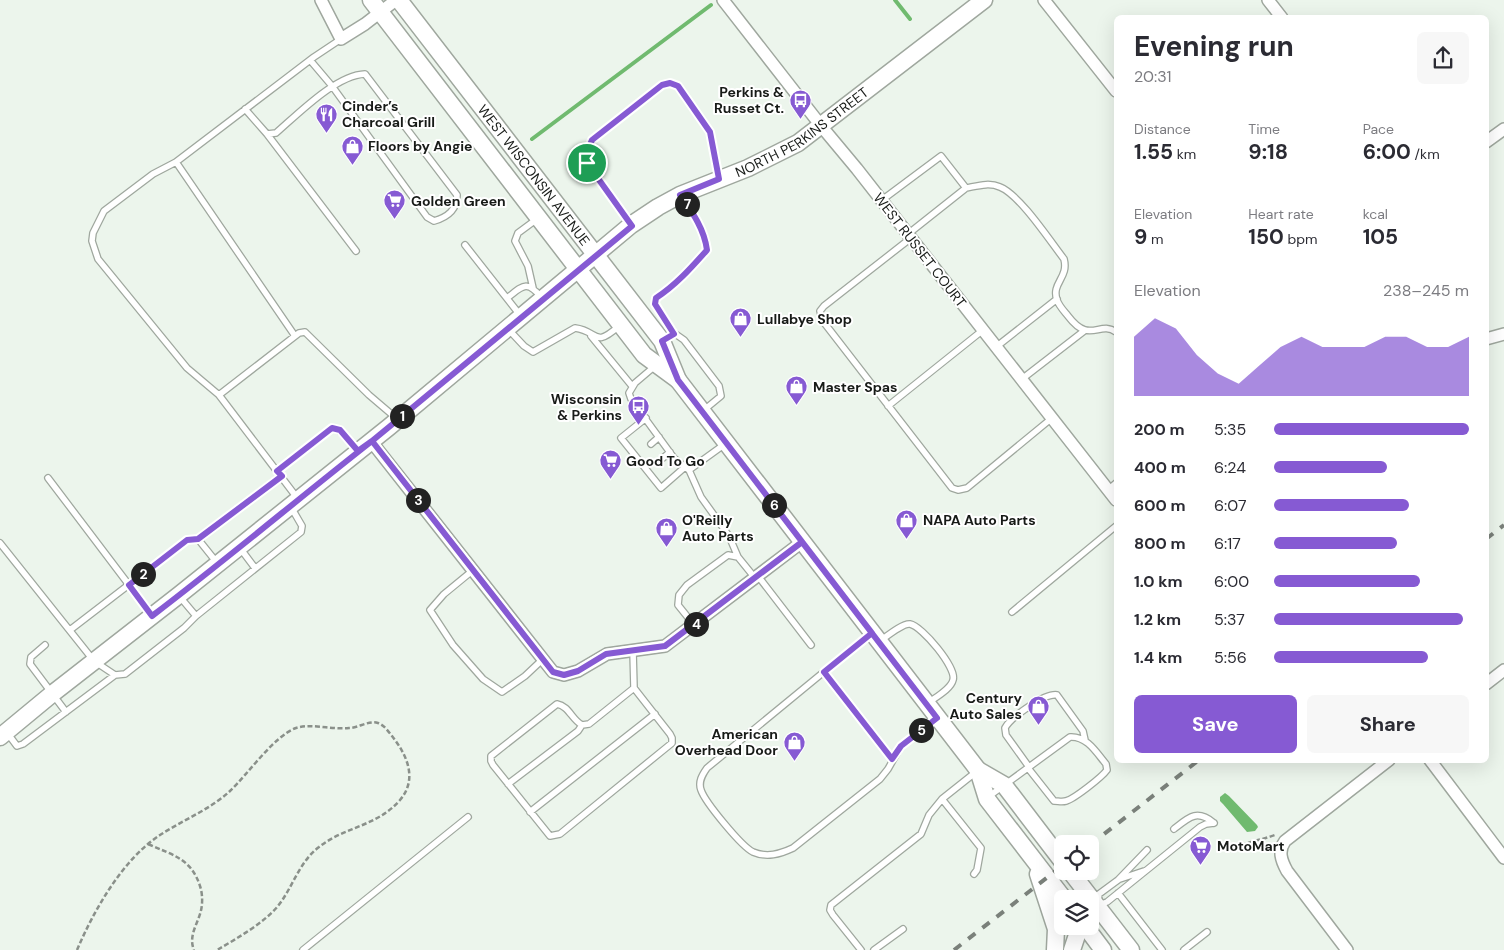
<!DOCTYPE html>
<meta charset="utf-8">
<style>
:root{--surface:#fff;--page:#f7f7f7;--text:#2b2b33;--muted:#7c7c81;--accent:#865ad3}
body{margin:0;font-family:"DM Sans",sans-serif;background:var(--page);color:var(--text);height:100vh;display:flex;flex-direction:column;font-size:19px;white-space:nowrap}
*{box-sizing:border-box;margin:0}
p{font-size:16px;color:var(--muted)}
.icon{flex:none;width:28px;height:28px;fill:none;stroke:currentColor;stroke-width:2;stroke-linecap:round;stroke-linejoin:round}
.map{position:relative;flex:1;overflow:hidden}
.side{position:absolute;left:1114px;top:15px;width:375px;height:748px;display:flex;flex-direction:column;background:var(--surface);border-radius:8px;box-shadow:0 5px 20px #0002}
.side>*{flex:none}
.tools{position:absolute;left:1054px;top:835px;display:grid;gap:10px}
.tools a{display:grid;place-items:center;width:45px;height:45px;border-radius:8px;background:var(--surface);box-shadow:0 5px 20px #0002;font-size:25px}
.pin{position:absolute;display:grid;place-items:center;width:42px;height:42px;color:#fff;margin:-21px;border:2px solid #fff;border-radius:50%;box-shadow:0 1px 5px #0007}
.km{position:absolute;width:25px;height:25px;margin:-12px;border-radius:50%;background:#222;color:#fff;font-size:14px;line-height:25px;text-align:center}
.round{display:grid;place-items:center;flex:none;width:52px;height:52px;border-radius:8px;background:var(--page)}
.head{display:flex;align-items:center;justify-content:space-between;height:85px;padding:0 20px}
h1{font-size:28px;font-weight:700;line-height:38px}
.metrics{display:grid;grid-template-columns:repeat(3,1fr);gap:8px;height:85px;padding:5px 20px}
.metrics div{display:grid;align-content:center}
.metrics b{font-size:21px;font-weight:700}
.metrics small{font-size:14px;font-weight:400}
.metrics p{font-size:14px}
.chart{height:140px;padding:10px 20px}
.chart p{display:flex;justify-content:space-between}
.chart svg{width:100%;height:90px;margin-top:5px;fill:var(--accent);opacity:.7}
.button{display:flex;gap:10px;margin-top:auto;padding:10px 20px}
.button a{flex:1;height:58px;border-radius:8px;background:var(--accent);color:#fff;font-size:20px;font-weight:700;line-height:58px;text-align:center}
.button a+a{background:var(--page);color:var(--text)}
ul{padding:0 20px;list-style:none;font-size:16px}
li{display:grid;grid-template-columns:80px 60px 1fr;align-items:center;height:38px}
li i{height:12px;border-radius:6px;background:var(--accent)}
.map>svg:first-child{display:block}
.water{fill:#70ba6f}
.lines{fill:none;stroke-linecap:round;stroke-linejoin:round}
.stream{stroke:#70ba6f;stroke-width:4}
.lane-casing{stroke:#9fa79e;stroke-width:8}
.street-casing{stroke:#9fa79e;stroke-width:14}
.secondary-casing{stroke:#9fa79e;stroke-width:19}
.path{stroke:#8a908a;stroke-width:2.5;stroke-dasharray:5 2.5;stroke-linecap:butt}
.lane{stroke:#fff;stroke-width:5.5}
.street{stroke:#fff;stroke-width:11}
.secondary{stroke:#fff;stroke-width:16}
.rail{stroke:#7a807a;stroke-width:4;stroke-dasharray:9 9;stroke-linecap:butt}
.route-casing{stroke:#fff;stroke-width:10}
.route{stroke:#865ad3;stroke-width:6}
.labels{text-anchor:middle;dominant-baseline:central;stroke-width:4;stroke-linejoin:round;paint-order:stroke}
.poi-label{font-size:14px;font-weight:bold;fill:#181b18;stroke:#fff;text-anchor:start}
.street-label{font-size:14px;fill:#181b18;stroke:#fff}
</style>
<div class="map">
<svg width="1504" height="950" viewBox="0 0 1504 950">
<rect width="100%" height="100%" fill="#ecf5ec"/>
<path class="water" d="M1225 793 1229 796 1257 825 1258 827 1255 831 1247 832 1223 804 1220 801V797Z"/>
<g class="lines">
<path class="stream" d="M895 0 910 19
M532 139 711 5"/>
<defs>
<path id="lane" d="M245 109 267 134 276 133C298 114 336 75 365 74L457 195C457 210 448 217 434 221L427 217 332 86 310 60
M267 134 356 251
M176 162 153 174 104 211 93 233 92 241 98 259 187 368 219 395
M966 188C977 186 989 182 1000 187 1020 195 1050 241 1064 259 1069 278 1051 283 1057 300 1059 306 1064 311 1068 316 1090 345 1099 320 1116 332
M680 196C693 213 704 229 707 250 691 268 676 285 656 298L655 304 674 333 684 340 719 386 721 396 704 410
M882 200 941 156 966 188 908 234
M630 224 587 163V151L592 140 662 85 670 83 678 86 710 132 719 179
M911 238 824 306 820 311 822 320 952 488 958 490 967 488 1052 418
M465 245 520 315
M533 288 528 266 515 241 518 233 537 219
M507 298C522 287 526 279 541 297
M508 329 524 346 533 352 575 328C599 331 593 349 619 326
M295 336 176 162 314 57 341 39
M591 336 632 386
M996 347 1057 299
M655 366 635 383 629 393 631 399 674 458 689 470 725 444
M1022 379 1084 331
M888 406 983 330
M646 418 621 438 661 488 685 467
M651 444 659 437
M663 458 670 452
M689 470 701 497 729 536 738 557
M277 471 332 428 339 430 358 451
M48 478 151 614
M1108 490 1116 483
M298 499 219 395 299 333 305 332 369 395 396 418
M198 539 281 476
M0 543 94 661 115 675
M240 548 255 568
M472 571 444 594 430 610 453 645 483 679 502 692 525 676 542 660
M758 576 811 645
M180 597 196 616
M1012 612 1116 526
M694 625 678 605 679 595 687 585 728 555 738 557 755 578
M70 630 187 540 198 539 218 564
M870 634 707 768C702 775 698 782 701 790 705 802 741 846 753 852 767 858 780 854 793 848L880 779 888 769 901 746 936 719
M880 641C887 636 903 623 910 624 922 626 957 668 953 680 951 689 936 697 928 703
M45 645 31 657 30 664 66 712
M633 651 634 688 589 724 582 725C572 720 569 706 557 704L491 756V761L493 765 550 836 560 834 672 743V738L670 734 634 688
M824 672 892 759
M8 734 17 746 23 744 115 675 125 674 184 628 196 616 301 532 302 526 291 507
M1029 767 1006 735 1005 728C1011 717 1045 693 1057 695L1083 731 1085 740
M508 784 578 731 582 725
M988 797 1070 737C1087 736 1096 752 1106 764L1107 770C1102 777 1074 799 1066 801 1062 802 1058 801 1054 801L1028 768
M942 799 976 772
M530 812 655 714
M1174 829C1189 817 1197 809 1214 823
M1120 879 1144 871
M1118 893 1162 950
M1098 901 1099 894 1118 880 1147 850
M1099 905 1107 902 1200 827 1206 824 1214 823
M303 950 468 817
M861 950 833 915 830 910 831 905 921 834 929 815 942 799 981 848 977 870 974 874
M874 950 903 929
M1184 950 1207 932"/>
<path id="street" d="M321 0 341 39 365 24 396 0
M723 0 822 127 857 169 1116 500
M1044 0 1116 91
M1268 0 1282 18
M1486 142 1504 129
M1486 339 1504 334
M371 441 553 672 564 675 578 671 607 654 665 646 802 542
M1486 684 1504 670
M1430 760 1504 858
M1347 950 1287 871C1281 860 1278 851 1285 841L1389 760"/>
<g id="secondary">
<path d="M371 0 644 355 678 380"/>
<path id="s1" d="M399 0 662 341 678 380 978 770 987 799 1064 899"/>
<path id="s2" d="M0 737 52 694 179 595 389 427 631 225 658 207 680 195 748 168 798 143 984 0"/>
<path d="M978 770 1004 785 1062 861"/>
<path d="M1070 871 1131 950"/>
<path d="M1038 874 1056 929 1055 950"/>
<path d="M1085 926 1103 950"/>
<path d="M1072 950 1080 926"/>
</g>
</defs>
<use href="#lane" class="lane-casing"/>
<use href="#street" class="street-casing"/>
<use href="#secondary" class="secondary-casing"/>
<path class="path" d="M148 844C172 855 191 858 200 886 203 895 203 907 199 917 195 928 189 938 194 950
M1234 848C1247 842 1261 840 1275 835
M77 950C94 910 123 859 160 835 183 820 211 809 230 791 248 774 274 736 296 728 312 723 332 730 349 728 358 728 369 720 378 723 384 725 388 731 392 736 407 755 418 779 400 800 378 826 344 827 319 847 299 862 293 887 278 906 264 923 236 939 217 950"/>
<use href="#lane" class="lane"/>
<use href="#street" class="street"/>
<use href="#secondary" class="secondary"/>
<path class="rail" d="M1486 539 1504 525
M1090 845 1199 760
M954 950 1062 866"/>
</g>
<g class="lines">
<defs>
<path id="route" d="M587 163 632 226 389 427 372 441C298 499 227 559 152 616L129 585 187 540 198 539 282 476 277 471 332 428 340 430 358 451 372 441 553 672 564 675 578 671 606 654 665 646 802 542C847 601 892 659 937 718L901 746 892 759 824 672 872 633 678 380 662 341 674 334 655 304 656 298C676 285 691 268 707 250 704 228 692 212 680 195L719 179 710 132 678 86 670 83 662 85 592 140 587 152V163"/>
</defs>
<use href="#route" class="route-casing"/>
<use href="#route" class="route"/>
</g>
<defs>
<symbol id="bus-pin" viewBox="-11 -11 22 30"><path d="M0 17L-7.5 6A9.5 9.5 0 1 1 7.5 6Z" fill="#865ad3" stroke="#fff"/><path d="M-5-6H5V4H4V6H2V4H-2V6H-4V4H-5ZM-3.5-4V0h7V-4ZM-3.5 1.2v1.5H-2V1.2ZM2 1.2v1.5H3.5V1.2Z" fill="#fff"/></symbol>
<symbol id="restaurant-pin" viewBox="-11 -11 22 30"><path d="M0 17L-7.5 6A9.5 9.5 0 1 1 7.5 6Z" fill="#865ad3" stroke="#fff"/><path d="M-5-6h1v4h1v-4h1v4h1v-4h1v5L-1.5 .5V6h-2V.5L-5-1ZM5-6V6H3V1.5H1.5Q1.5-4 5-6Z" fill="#fff"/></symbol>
<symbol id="shop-pin" viewBox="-11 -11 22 30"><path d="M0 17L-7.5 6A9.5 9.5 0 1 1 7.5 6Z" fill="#865ad3" stroke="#fff"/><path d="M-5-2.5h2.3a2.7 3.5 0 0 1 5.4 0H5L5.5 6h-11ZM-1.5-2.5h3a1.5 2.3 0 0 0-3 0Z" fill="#fff"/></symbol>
<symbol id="supermarket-pin" viewBox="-11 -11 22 30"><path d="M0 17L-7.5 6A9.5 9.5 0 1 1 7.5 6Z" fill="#865ad3" stroke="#fff"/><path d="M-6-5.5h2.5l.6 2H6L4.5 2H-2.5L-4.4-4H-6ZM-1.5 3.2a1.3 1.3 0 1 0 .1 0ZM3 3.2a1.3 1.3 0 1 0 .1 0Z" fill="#fff"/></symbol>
</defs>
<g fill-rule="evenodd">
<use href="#bus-pin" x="788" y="88" width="25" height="34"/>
<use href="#restaurant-pin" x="314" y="102" width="25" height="34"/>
<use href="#shop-pin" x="340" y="134" width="25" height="34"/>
<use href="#supermarket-pin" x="382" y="188" width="25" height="34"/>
<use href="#shop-pin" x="728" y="306" width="25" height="34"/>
<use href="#shop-pin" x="784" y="374" width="25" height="34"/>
<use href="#bus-pin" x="626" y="394" width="25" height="34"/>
<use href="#supermarket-pin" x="598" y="448" width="25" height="34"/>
<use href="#shop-pin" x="894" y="508" width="25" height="34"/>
<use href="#shop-pin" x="654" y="516" width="25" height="34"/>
<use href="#shop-pin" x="1026" y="694" width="25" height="34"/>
<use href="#shop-pin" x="782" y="730" width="25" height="34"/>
<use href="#supermarket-pin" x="1188" y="834" width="25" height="34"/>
</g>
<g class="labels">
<g class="poi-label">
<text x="784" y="92" text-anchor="end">Perkins &amp;<tspan x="784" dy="16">Russet Ct.</tspan></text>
<text x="342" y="106">Cinder’s<tspan x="342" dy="16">Charcoal Grill</tspan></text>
<text x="368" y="146">Floors by Angie</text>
<text x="411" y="201">Golden Green</text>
<text x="757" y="319">Lullabye Shop</text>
<text x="813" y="387">Master Spas</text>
<text x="622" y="399" text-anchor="end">Wisconsin<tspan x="622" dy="16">&amp; Perkins</tspan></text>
<text x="626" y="461">Good To Go</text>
<text x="682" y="520">O'Reilly<tspan x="682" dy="16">Auto Parts</tspan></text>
<text x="923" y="520">NAPA Auto Parts</text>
<text x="1022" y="698" text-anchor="end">Century<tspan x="1022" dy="16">Auto Sales</tspan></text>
<text x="778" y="734" text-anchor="end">American<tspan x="778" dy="16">Overhead Door</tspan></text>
<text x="1217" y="846">MotoMart</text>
</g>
<g class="street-label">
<text stroke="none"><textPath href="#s2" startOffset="1008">NORTH PERKINS STREET</textPath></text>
<text stroke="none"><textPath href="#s1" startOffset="221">WEST WISCONSIN AVENUE</textPath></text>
<text transform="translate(920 250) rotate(52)">WEST RUSSET COURT</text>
</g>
</g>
</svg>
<div class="tools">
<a><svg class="icon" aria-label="locate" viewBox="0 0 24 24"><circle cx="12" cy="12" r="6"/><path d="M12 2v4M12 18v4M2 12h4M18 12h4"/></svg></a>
<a><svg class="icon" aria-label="layers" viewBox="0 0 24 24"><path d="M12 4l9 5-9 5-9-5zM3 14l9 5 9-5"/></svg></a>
</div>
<div class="pin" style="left:587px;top:163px;background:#1e9e55"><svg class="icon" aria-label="arrive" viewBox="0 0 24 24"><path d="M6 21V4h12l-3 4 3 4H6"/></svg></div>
<b class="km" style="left:402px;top:416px">1</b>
<b class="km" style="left:143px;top:574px">2</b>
<b class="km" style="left:418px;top:500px">3</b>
<b class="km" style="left:696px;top:624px">4</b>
<b class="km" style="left:921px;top:730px">5</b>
<b class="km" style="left:774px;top:505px">6</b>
<b class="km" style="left:687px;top:204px">7</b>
<section class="side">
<div class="head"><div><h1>Evening run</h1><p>20:31</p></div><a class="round"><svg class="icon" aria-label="share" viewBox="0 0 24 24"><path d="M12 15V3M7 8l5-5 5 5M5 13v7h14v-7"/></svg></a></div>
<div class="metrics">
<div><p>Distance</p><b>1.55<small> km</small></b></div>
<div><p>Time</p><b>9:18</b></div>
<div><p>Pace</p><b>6:00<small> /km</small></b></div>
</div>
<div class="metrics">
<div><p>Elevation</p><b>9<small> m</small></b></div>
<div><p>Heart rate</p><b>150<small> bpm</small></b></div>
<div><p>kcal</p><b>105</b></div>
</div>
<div class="chart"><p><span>Elevation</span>238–245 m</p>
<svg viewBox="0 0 160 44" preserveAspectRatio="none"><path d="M0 44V15L10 6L20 11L30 24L40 33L50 38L60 29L70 20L80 15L90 20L100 20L110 20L120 15L130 15L140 20L150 20L160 15V44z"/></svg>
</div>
<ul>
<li><b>200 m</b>5:35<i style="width:100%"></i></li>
<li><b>400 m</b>6:24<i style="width:58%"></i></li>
<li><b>600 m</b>6:07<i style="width:69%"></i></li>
<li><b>800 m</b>6:17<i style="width:63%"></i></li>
<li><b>1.0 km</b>6:00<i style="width:75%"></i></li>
<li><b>1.2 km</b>5:37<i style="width:97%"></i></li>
<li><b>1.4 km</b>5:56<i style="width:79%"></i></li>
</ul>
<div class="button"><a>Save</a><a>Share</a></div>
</section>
</div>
